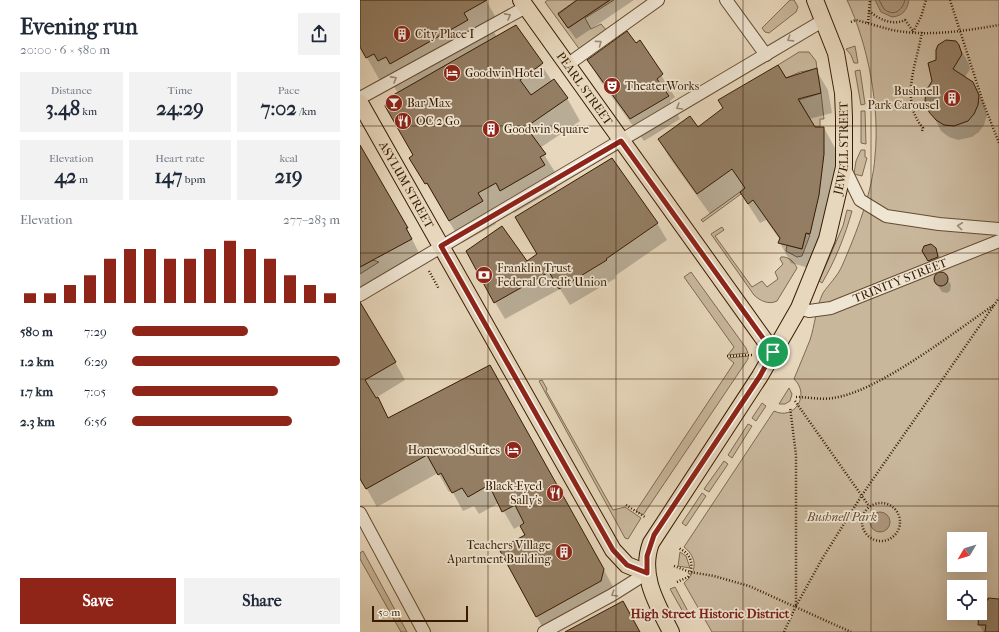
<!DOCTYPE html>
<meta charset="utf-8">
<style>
:root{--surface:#fff;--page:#f2f2f3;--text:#1f2937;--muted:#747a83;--accent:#8f2418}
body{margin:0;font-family:"IM FELL French Canon",serif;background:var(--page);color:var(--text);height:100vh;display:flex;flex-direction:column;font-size:15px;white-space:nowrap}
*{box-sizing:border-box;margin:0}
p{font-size:13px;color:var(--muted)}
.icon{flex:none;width:22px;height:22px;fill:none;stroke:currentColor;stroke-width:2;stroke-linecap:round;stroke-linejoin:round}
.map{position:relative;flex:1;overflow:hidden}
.side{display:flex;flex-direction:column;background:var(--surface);width:360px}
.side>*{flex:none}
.needle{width:26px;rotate:232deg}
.controls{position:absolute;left:587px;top:532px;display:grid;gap:8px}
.controls a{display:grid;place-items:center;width:40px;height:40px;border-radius:0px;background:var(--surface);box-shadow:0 4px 16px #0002;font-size:20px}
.scale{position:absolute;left:12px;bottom:10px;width:96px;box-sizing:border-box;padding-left:4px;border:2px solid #381c02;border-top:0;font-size:11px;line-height:14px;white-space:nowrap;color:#381c02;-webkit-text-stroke:3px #efe5d3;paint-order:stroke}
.pin{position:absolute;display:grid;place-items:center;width:34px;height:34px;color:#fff;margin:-17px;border:2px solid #fff;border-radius:50%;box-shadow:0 1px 4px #0007}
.round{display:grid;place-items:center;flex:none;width:42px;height:42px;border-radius:0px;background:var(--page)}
.summary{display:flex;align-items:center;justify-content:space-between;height:68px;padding:0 20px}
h1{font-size:22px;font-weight:700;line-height:30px}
.figures{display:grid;grid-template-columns:repeat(3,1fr);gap:6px;height:68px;padding:4px 20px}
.figures div{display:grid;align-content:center;border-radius:0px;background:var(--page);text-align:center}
.figures b{font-size:20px;font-weight:700}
.figures small{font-size:11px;font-weight:400}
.figures p{font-size:11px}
.chart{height:112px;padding:8px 20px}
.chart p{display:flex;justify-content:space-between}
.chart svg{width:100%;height:72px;margin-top:4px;stroke:var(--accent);stroke-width:6}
.cta{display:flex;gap:8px;margin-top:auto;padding:8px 20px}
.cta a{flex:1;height:46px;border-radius:0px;background:var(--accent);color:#fff;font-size:16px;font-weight:700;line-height:46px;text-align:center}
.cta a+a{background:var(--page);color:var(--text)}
ul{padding:0 20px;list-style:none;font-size:13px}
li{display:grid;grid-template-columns:64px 48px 1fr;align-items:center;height:30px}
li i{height:10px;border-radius:5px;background:var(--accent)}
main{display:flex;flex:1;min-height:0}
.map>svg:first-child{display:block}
.green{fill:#c9b79c;stroke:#806a4f;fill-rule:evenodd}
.water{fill:#ac977d;stroke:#7e664c}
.shadow{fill:#0003}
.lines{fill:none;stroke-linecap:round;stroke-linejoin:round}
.shore{stroke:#725a40;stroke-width:1}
.building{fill:#937d63;stroke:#381c02}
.minor-casing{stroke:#644b30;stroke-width:14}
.major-casing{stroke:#381c02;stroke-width:18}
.path{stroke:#381c02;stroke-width:2.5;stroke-dasharray:1 2;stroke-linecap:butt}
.minor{stroke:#efe5d3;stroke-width:12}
.major{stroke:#e7d7bc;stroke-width:16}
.oneway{stroke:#9d8b75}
.route-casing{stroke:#fff;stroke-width:8}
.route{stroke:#8f2418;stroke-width:5}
.grid{fill:none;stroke:#381c02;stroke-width:1;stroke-opacity:0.55}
.labels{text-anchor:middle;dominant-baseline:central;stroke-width:3.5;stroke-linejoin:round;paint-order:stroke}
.poi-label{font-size:12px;fill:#381c02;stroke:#efe5d3;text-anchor:start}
.street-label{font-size:12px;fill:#381c02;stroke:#efe5d3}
.park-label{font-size:12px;font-style:italic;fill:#644a30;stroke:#efe5d3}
.neighbourhood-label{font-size:13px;font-weight:bold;fill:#7a1f14;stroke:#efe5d3}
</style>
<main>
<section class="side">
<div class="summary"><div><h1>Evening run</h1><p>20:00 · 6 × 580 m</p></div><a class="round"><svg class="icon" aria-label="share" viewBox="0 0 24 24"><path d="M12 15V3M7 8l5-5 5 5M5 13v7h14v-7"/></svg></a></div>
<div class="figures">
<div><p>Distance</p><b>3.48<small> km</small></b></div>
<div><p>Time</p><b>24:29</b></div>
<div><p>Pace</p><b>7:02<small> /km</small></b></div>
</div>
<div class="figures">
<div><p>Elevation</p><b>42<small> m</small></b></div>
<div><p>Heart rate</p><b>147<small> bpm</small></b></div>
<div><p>kcal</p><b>219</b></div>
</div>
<div class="chart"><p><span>Elevation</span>277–283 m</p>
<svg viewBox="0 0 160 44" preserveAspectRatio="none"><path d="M5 44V38M15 44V38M25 44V33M35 44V27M45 44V17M55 44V11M65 44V11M75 44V17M85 44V17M95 44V11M105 44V6M115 44V11M125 44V17M135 44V27M145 44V33M155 44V38"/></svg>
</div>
<ul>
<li><b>580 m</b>7:29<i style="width:56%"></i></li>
<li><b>1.2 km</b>6:29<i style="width:100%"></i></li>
<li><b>1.7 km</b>7:05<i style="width:70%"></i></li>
<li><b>2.3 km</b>6:56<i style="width:77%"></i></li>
</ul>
<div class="cta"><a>Save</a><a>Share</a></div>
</section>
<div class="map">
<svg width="639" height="632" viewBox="0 0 639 632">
<rect width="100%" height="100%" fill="#e7d7bc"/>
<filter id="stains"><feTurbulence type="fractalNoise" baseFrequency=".005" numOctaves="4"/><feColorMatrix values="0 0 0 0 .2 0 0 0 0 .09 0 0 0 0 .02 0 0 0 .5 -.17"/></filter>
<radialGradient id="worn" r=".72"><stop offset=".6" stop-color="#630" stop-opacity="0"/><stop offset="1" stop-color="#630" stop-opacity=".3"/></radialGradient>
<path class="green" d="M188 0H217L198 13 208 28 250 0H254L225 18 231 29 241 24 247 31 220 50 185 2Z
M430 0H434L438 7 436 12 409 33 405 32 402 28Z
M487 0H639V632H352L324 583C337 572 338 558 324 547L414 411C434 421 451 395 434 379 439 366 445 353 450 340 455 325 456 307 463 293 469 284 477 277 482 266 496 234 513 191 515 156 520 107 508 44 487 0ZM594 539H620V565H594ZM594 587H620V613H594Z
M495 46 498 63H494L491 55 486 49Z
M439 52H449L456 61 457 69 440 72 426 78 418 65Z
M500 70 505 104 501 105 495 71Z
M461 93 464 119H460V127H449L450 119 439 100Z
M501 111H505L506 144 501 143Z
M501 150H505V157L507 158 502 176 494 174 496 161Z
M380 192 381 194 344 221 343 222 341 220Z
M487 210 492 211C485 236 475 261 462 283L459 281 483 226Z
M362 227 364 230 355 236 392 287 402 281 407 287 418 279 415 272 423 264 420 259 421 257C427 256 434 261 437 268L417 301C409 305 400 301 394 295L351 234Z
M446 233 450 235 442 256 437 257 426 251 427 245 442 249Z
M13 260 19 262 0 274V267Z
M331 272 386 348 388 353 368 355 374 347 324 277Z
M388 356V359L283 515 276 511 374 363 368 358Z
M182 380 187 389 186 391 253 510 265 507 281 518 268 539 265 538 179 381Z
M429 388 432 394 430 401 425 404H419Z
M402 403 406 406 396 421 392 418Z
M388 424 392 426 372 458 368 455Z
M364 461 368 464 349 492 344 489Z
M342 493 346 496 326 526 322 523Z
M3 551 47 632H41L0 559V553Z
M320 552 326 556 330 568 318 566Z
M315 587 331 617 327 619 310 589Z"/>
<path class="water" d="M515 0H549C547 10 543 16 532 17L521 12Z
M510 522a10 10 0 1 1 20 0a10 10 0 1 1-20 0Z"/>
<path class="shadow" d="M0 0H126L140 25 132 29 137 37 156 27 192 81 207 98 220 121 180 148 198 177 192 180 197 188 154 213 150 205 131 216 136 224 102 243 51 158 55 156 38 93 33 85 25 90 0 45Z
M219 0H274L216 39 206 25Z
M591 41 595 42 601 50 609 64 610 69 605 77 614 86 623 101 627 115 624 125 619 132 612 137 598 140 589 137 581 131 566 101 573 81 577 50 582 42Z
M280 42 315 97 310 101 320 119 284 141 241 82 228 60Z
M456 70 468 90 472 113 449 119 454 128H464L475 148V175L453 269 431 263 420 243V240L406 220 400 223 380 192 350 214 311 160 299 140 338 128 425 79Z
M0 146 43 221 60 255 0 287Z
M297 223 307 240 255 276 256 278 210 305 200 289 145 319 135 302 167 262 178 255Z
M564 249H575L580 257 582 265 569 263 564 254Z
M583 272 591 285 590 291 587 293 582 292 575 281V276Z
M0 316 35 362 45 380 17 397 29 419 140 384 254 588 185 632 140 549 167 535 161 525 154 529 139 503 119 514 114 506 103 511 92 491 89 492 78 473 17 507 0 477Z
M639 600V632H623L619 624 629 601Z"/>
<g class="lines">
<path class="shore" d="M519 0 524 9C534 17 542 11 545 0"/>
</g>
<path class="building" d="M0 0H127L104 13 108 20 30 64 26 57 18 61 14 54 6 58 0 47Z
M217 0H250L208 28 198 14Z
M156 25 183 63 160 80 171 95 194 79 208 98 166 127 186 154 180 157 185 165 140 191 136 183 118 193 123 201 89 221 67 183 65 184 49 158 53 155 25 106 28 98Z
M267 31 276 43 280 40 303 74 297 79 309 96 270 119 227 60Z
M586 40 596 41 599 45 602 54 593 69 613 82 619 95 618 105 614 114 608 121 594 126 584 125 576 120 569 112 565 101 566 91 572 81 568 63 576 60V50L578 45Z
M418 65 426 78 457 68 461 93 438 99 455 127H464V154L459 195 450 234 446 233 442 249 418 243 420 238 393 200 388 204 380 192 385 188 372 169 337 194 298 139 330 116 338 127 363 108 358 100Z
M0 145 48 228H46L52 239 0 267Z
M252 158 298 223 246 259 247 260 199 289 189 272 134 303 106 251 142 226 167 261 177 254 155 217Z
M571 244 576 248 578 257 568 261 562 251 564 246Z
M574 279a7 7 0 1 1 14 0a7 7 0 1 1-14 0Z
M0 302 36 362 5 380 16 398 18 397 28 418 130 365 244 569 241 581 176 617 139 549 165 535 160 526 164 523 155 505 142 512 129 485 108 497 102 488 92 493 81 473 78 475 67 455 6 489 0 479Z
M628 598 639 599V632H625L626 625H618L620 599 628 600Z
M263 601 280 632H205Z"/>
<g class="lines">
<defs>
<g id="minor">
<path d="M366 0 406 55"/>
<path d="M207 65 298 0"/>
<path d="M0 98 166 7"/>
<path d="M484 167 500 200 526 216 579 224 639 229"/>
<path d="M0 295 464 20"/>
<path id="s1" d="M439 308 449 311 471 308 639 241"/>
<path d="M0 513 64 632"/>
<path d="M184 632 252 595 287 573"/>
</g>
<g id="major">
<path id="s2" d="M161 0 413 352"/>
<path id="s3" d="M0 103 253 550 267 565 287 573"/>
<path id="s4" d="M311 632C297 604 279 575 291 543L400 376 439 308 467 239 484 167V117L483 93 476 53 455 0"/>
</g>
</defs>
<use href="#minor" class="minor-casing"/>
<use href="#major" class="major-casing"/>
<path class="path" d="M590 0 623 102 639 143
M509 11C519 19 532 26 545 20L553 31
M491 22 496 20C508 23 520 27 532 30 568 37 604 31 639 25
M508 23 510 0
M553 32 561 17 566 0
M562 32C557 63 539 100 563 128L562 131
M551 107 566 104
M69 271 79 289
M367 356 392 355
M436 397C448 397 461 400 473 398 518 392 594 332 634 305
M435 401 509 506
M502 522a19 19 0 1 1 38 0a19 19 0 1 1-38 0Z
M266 505 285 517
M314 566 330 572 354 576 389 586 491 632
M317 582 328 577C335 565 331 553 318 548
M436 606 462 559 502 495 639 298
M424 632 436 606V455L430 407"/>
<use href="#minor" class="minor"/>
<use href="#major" class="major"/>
</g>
<defs><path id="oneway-chevron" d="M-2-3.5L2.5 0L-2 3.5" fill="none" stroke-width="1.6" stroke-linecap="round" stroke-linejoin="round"/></defs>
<g class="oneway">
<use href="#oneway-chevron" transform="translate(148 16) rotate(-29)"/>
<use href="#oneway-chevron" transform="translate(430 39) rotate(148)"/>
<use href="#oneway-chevron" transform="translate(239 43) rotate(-36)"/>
<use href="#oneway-chevron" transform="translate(34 79) rotate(-29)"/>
<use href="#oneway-chevron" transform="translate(319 107) rotate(149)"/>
<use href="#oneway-chevron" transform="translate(600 226) rotate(-174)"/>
<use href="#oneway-chevron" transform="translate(254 594) rotate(149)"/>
</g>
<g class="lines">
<defs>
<path id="route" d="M261 141 413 352 400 376 294 535 287 556V573L267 565 253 550 81 246Z"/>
</defs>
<use href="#route" class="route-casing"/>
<use href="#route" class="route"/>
</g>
<path class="grid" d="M128 0V632M256 0V632M383 0V632M511 0V632M0 126H639M0 253H639M0 379H639M0 506H639"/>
<defs>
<symbol id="building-disc" viewBox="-11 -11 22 22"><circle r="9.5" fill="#8f2418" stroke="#efe5d3"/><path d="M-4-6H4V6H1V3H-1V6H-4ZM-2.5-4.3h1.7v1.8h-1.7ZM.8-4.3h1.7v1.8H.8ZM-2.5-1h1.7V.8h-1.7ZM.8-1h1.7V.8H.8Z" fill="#fff"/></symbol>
<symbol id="hotel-disc" viewBox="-11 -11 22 22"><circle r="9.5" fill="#8f2418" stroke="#efe5d3"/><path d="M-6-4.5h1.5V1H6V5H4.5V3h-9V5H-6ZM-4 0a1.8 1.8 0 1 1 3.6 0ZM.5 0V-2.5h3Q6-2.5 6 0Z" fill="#fff"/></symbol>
<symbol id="theatre-disc" viewBox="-11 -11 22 22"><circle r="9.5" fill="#8f2418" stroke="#efe5d3"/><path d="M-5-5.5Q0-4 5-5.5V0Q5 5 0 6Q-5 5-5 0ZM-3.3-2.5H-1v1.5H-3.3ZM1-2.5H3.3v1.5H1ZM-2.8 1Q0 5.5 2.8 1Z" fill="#fff"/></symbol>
<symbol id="bar-disc" viewBox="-11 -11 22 22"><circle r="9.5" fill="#8f2418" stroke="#efe5d3"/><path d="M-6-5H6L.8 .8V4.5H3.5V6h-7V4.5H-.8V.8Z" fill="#fff"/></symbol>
<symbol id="restaurant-disc" viewBox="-11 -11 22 22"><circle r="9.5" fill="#8f2418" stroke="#efe5d3"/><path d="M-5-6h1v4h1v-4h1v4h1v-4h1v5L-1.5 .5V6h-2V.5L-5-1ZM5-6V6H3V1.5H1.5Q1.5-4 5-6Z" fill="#fff"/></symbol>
<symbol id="bank-disc" viewBox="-11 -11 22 22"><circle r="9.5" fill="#8f2418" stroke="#efe5d3"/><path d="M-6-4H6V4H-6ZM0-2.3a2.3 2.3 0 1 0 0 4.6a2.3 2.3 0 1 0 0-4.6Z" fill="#fff"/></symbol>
</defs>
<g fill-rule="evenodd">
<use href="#building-disc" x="32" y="24" width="20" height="20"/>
<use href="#hotel-disc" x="82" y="63" width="20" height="20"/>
<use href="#theatre-disc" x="242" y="76" width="20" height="20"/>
<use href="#building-disc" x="582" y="88" width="20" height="20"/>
<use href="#bar-disc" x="24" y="93" width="20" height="20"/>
<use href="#restaurant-disc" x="33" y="111" width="20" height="20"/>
<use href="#building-disc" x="121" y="119" width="20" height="20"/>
<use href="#bank-disc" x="114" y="265" width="20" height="20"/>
<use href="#hotel-disc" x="143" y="440" width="20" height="20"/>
<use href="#restaurant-disc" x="185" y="483" width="20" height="20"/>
<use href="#building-disc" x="194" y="542" width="20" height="20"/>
</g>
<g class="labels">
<g class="poi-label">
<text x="55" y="34">City Place I</text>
<text x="105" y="73">Goodwin Hotel</text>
<text x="265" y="86">TheaterWorks</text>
<text x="579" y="91" text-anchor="end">Bushnell<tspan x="579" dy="14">Park Carousel</tspan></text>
<text x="47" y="103">Bar Max</text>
<text x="56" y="121">OC 2 Go</text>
<text x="144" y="129">Goodwin Square</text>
<text x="137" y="268">Franklin Trust<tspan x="137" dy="14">Federal Credit Union</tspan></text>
<text x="140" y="450" text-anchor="end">Homewood Suites</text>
<text x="182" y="486" text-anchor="end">Black-Eyed<tspan x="182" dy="14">Sally's</tspan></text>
<text x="191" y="545" text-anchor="end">Teachers Village<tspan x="191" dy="14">Apartment Building</tspan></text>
</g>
<g class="street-label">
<text stroke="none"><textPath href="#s2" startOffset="109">PEARL STREET</textPath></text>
<text stroke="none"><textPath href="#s4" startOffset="539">JEWELL STREET</textPath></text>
<text stroke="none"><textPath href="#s3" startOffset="94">ASYLUM STREET</textPath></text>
<text stroke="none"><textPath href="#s1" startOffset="107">TRINITY STREET</textPath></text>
</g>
<g class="park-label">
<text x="482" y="517">Bushnell Park</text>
</g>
<g class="neighbourhood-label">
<text x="350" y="613">High Street Historic District</text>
</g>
</g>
<rect width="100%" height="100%" filter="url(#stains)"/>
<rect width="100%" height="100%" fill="url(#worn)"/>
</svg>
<div class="controls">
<a><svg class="needle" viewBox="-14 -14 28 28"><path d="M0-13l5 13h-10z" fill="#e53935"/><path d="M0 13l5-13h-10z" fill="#747a83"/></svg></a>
<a><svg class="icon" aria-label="locate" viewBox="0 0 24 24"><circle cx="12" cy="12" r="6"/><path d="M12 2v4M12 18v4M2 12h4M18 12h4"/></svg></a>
</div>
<div class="scale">50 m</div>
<div class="pin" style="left:413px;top:352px;background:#1e9e55"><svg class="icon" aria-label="arrive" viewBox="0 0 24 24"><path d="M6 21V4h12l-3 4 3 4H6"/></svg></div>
</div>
</main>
